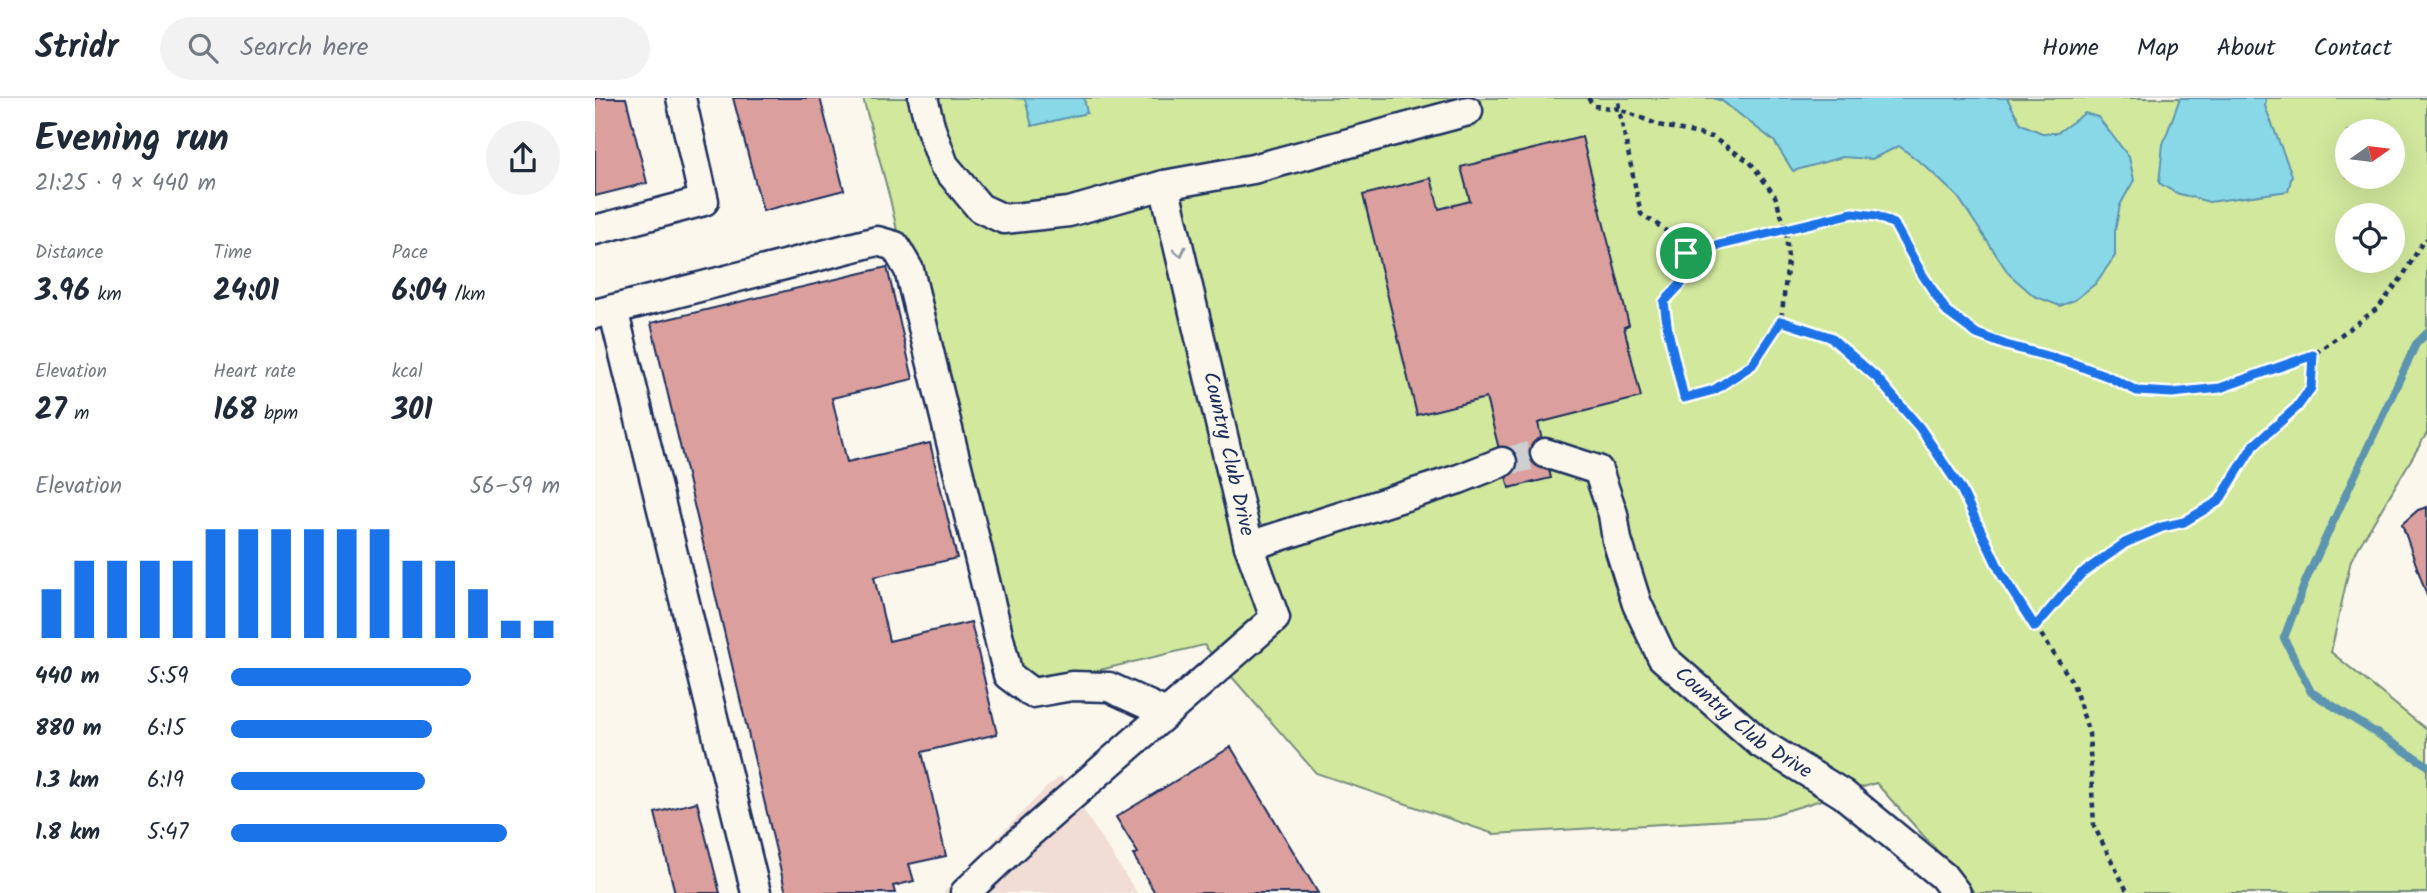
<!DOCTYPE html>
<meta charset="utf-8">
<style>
:root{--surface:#fff;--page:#f2f2f3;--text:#1f2937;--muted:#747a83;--line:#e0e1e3;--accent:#1a73e8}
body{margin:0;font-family:Kalam,sans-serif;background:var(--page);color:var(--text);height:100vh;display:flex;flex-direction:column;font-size:26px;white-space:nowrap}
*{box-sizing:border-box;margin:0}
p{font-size:23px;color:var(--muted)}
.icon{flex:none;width:38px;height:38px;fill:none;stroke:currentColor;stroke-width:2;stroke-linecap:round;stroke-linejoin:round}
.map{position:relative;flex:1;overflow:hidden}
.panel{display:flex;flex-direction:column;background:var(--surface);width:595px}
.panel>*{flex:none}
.needle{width:46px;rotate:76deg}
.tools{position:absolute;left:1740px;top:21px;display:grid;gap:14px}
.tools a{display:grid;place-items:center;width:70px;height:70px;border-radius:50%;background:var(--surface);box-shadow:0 7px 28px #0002;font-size:35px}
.pin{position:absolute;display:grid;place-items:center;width:60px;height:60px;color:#fff;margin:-30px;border:4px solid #fff;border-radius:50%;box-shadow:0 2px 7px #0007}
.round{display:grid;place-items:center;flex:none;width:74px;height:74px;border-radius:37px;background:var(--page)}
.headline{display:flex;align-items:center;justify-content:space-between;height:119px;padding:0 35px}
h1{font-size:38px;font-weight:600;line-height:52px}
.figures{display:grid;grid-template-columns:repeat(3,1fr);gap:10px;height:119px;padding:7px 35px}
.figures div{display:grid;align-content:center}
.figures b{font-size:30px;font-weight:600}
.figures small{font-size:19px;font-weight:400}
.figures p{font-size:19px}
.chart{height:196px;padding:14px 35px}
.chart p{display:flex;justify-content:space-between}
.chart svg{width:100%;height:126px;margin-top:7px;stroke:var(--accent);stroke-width:6}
ul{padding:0 35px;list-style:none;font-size:23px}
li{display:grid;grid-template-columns:112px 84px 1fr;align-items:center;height:52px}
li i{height:18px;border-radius:9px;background:var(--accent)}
header{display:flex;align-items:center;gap:42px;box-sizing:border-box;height:98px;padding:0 35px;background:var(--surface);border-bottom:2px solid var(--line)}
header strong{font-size:33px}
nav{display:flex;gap:38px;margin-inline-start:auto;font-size:24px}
.search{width:490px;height:63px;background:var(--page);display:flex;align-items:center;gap:18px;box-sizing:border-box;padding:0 24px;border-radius:38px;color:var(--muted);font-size:26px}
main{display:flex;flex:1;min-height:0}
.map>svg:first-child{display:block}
.built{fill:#f1ddd4}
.green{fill:#d2e89d;stroke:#768c7e;stroke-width:2;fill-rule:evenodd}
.water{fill:#89d8e7;stroke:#5d94b0;stroke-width:2}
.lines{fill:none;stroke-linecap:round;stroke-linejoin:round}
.stream{stroke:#5d94b0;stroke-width:8}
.building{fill:#dba09d;stroke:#1b2f5e;stroke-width:2}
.minor-tunnel{stroke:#cecfd0;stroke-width:28;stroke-dasharray:28 14;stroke-linecap:butt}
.minor-casing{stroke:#1b2f5e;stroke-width:33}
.path{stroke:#1b2f5e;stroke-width:4.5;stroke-dasharray:5 5;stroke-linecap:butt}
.minor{stroke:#fbf7ec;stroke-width:28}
.oneway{stroke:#8b93a5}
.route-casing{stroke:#fff;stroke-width:14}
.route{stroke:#1a73e8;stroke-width:9}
.labels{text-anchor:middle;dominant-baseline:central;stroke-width:5;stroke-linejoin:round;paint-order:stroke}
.street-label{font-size:21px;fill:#1b2f5e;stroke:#fbf7ec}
</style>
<header>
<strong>Stridr</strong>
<div class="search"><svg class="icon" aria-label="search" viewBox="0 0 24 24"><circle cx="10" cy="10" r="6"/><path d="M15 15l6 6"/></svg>Search here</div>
<nav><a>Home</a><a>Map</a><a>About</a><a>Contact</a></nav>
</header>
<main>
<section class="panel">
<div class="headline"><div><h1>Evening run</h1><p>21:25 · 9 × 440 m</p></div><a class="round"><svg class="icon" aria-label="share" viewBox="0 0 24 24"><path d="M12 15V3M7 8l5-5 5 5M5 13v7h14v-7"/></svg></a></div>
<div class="figures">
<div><p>Distance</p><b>3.96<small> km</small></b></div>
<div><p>Time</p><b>24:01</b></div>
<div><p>Pace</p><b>6:04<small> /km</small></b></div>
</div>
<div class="figures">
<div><p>Elevation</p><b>27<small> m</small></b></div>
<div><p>Heart rate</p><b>168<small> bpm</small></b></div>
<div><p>kcal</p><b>301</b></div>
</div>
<div class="chart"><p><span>Elevation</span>56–59 m</p>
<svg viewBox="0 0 160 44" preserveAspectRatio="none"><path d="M5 44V27M15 44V17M25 44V17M35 44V17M45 44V17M55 44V6M65 44V6M75 44V6M85 44V6M95 44V6M105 44V6M115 44V17M125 44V17M135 44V27M145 44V38M155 44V38"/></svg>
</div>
<ul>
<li><b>440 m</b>5:59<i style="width:73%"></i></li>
<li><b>880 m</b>6:15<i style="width:61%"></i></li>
<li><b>1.3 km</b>6:19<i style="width:59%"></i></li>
<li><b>1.8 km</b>5:47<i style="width:84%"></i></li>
</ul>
</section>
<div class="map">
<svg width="1832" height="795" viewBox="0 0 1832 795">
<rect width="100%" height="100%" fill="#fbf7ec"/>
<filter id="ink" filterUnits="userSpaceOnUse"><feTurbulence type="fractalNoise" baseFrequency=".0143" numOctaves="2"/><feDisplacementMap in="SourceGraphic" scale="14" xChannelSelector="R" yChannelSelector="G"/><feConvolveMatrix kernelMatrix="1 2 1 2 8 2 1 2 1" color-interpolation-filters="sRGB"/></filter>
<g filter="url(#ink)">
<path class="built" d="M466 678 542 795H348L452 689Z"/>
<path class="green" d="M268 0H1832V335L1756 462 1736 554 1832 632V795H1380L1281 685 1168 720 899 736 721 675 609 547 429 590 340 303 295 101ZM1752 33H1797V79H1752ZM1752 117H1797V163H1752Z"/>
<path class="water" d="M416 0H489L492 15 437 28 430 1Z
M1118 0H1412L1426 26 1447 35H1462L1490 15 1503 19 1534 59 1539 82 1525 107 1520 133V158L1500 186 1480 202 1465 208 1439 198 1414 176 1363 99 1330 68 1304 48 1277 61 1247 59 1198 73 1179 43 1127 3Z
M1585 0H1671L1670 8 1697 77 1693 93 1614 104 1581 95 1564 85 1568 46Z"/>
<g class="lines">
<path class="stream" d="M1832 235 1821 246 1711 482 1689 540 1716 594 1832 667"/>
</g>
<path class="building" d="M0 0H31L52 85 0 98Z
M138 0H225L249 92 168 113Z
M987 39 1034 227 1029 229 1046 299 943 325 956 380 914 390 891 300 822 317 768 97 836 80 844 111 875 103 866 69Z
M292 169 318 281 237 300 252 364 335 345 362 460 279 479 294 543 376 524 402 636 327 654 351 758 314 766 319 783 298 788 300 795H191L56 225Z
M1832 409V498L1807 426 1823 412Z
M636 649 723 795H560L538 757 543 755 521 719Z
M102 704 125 795H80L60 715Z"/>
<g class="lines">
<path class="minor-tunnel" d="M907 364 950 355"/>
<defs>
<g id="minor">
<path d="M328 0 336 31 349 67 385 110 409 121 474 114 569 87 658 71 873 13"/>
<path d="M0 132 109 103 86 0"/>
<path d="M18 211 161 795"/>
<path d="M0 216 282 143 300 148 314 172 413 577 437 595 477 588 514 589 571 615"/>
<path id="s1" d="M950 355 1003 372 1018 416 1022 442 1042 506 1067 559 1165 645 1248 696 1348 778 1361 795"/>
<path d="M654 448 864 381 907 364"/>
<path d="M370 795 423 745 680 520 654 448 569 87"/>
</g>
</defs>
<use href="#minor" class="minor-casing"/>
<path class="path" d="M993 0 999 8 1024 11 1046 116C1064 127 1079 137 1091 155L1086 186 1069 204 1073 233 1089 300 1119 292 1157 267 1186 223 1193 163 1191 131 1180 98 1155 64 1117 39 1064 27 1024 11 1023 0
M1091 155 1258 115 1282 119 1299 126 1327 176 1352 214 1383 236 1411 247 1471 263 1542 293 1577 295 1625 290 1718 257 1783 210 1808 178 1827 145 1832 141
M1186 223 1235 239 1282 280 1325 330 1366 391 1407 477 1478 585 1494 635 1499 728 1533 795
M1440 529 1486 476 1530 445 1567 429 1589 424 1624 403 1658 348 1702 309 1716 290 1718 257"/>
<use href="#minor" class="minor"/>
</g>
<defs><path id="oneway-chevron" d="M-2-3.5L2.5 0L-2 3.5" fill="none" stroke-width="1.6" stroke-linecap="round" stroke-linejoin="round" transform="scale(1.75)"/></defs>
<use class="oneway" href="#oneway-chevron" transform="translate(585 154) rotate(77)"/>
</g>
<g class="lines" filter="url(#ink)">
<defs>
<path id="route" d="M1258 115 1282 118 1299 126 1327 176 1352 214 1382 236 1411 247 1471 263 1512 278 1542 293 1577 295 1625 290 1718 257 1716 290 1702 309 1658 348 1624 403 1589 424 1567 429 1530 445 1486 476 1440 529 1407 477 1366 391 1325 330 1282 280 1235 239 1186 223 1157 267 1119 292 1089 300 1073 233 1069 204 1086 186 1091 155Z"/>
</defs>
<use href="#route" class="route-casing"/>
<use href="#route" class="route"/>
</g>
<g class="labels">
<g class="street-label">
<text transform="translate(633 356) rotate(77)">Country Club Drive</text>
<text stroke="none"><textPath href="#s1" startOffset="359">Country Club Drive</textPath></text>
</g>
</g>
</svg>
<div class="tools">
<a><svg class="needle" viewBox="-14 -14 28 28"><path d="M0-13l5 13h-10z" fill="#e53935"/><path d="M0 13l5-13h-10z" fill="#747a83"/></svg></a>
<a><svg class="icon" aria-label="locate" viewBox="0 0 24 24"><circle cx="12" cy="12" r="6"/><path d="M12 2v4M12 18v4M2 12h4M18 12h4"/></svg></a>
</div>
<div class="pin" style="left:1091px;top:155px;background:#1e9e55"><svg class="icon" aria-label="arrive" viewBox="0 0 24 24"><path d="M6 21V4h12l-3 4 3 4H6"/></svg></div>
</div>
</main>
